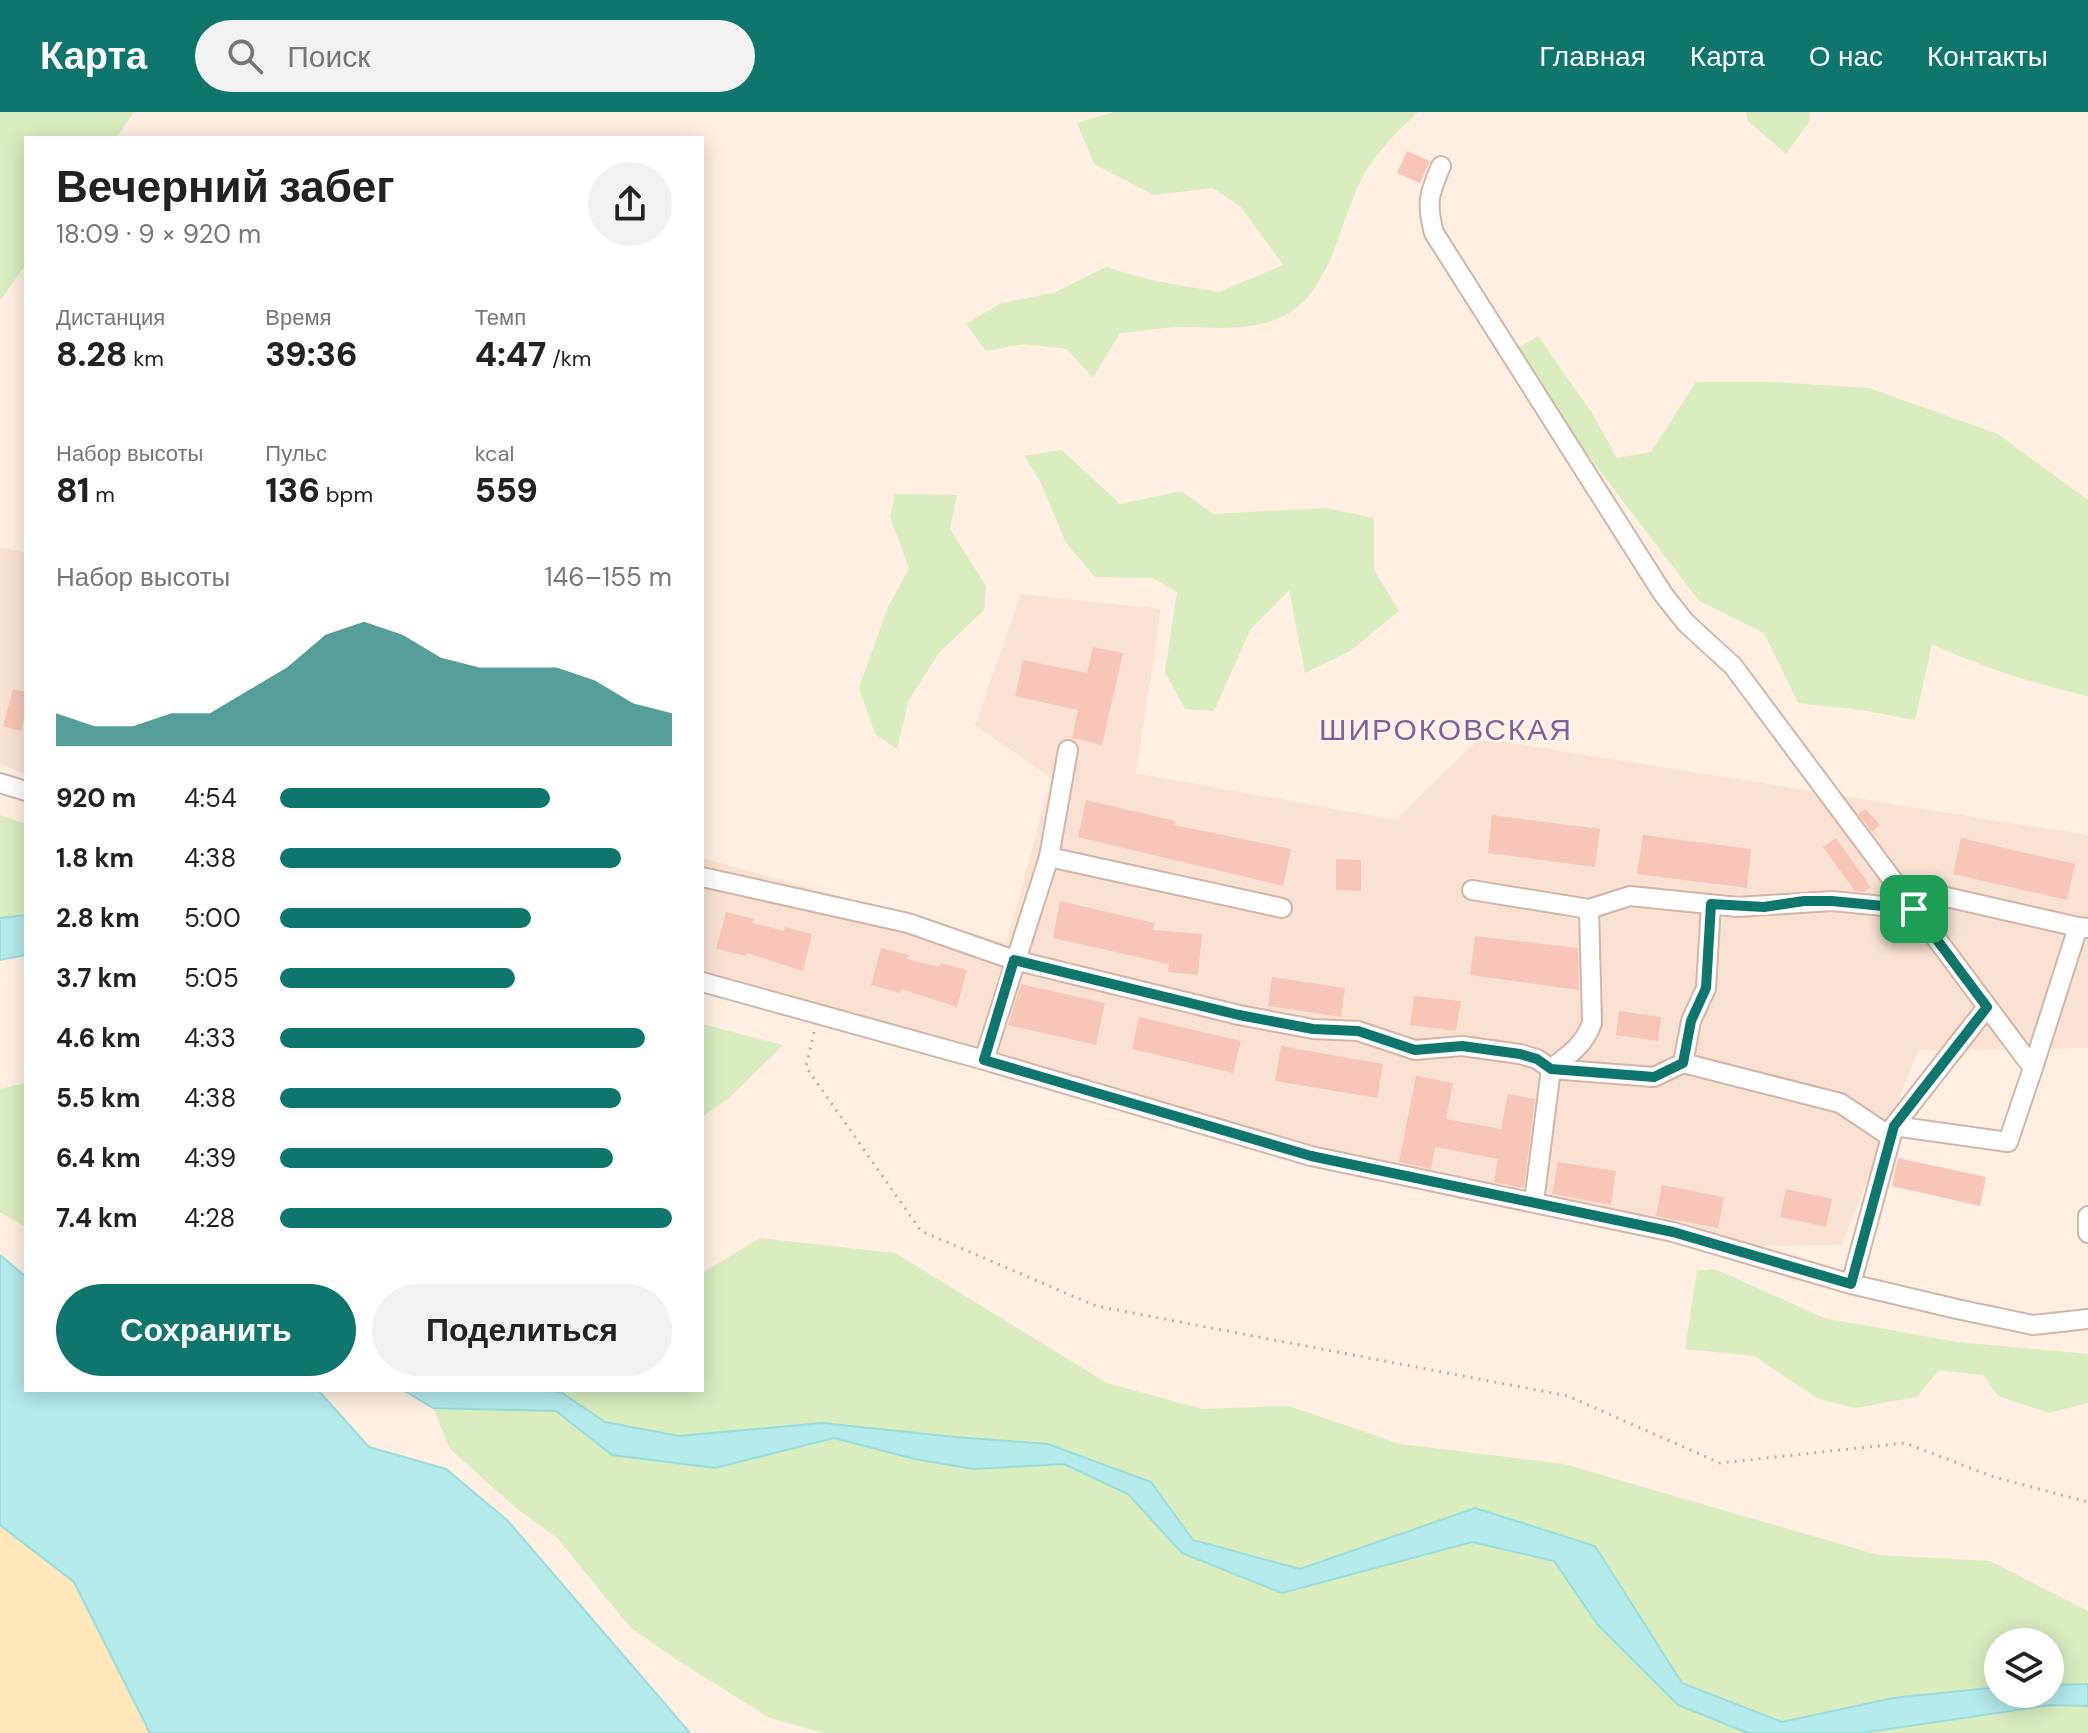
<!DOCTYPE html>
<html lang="ru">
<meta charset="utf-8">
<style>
:root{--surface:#fff;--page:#f2f2f2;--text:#222;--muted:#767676;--accent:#0f766e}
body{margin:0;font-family:"DM Sans",sans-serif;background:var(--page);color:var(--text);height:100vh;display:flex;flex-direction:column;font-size:30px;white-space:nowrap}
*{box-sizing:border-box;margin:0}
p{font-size:26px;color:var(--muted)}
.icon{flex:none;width:44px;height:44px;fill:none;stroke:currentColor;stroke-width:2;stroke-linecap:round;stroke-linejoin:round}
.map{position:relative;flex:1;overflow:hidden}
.panel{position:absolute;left:24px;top:24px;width:680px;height:1256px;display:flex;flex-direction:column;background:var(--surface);border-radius:0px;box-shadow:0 4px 20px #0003}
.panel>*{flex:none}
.controls{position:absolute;left:1984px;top:1516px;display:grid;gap:16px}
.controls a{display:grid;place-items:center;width:80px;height:80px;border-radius:50%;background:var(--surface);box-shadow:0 4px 20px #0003;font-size:40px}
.pin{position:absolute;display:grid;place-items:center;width:68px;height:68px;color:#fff;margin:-34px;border-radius:16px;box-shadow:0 4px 12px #0006}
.round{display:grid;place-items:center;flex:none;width:84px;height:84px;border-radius:42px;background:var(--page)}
.head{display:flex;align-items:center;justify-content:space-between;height:136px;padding:0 32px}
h1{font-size:44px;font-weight:800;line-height:60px}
.stats{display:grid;grid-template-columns:repeat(3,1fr);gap:12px;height:136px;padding:8px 32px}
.stats div{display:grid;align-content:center}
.stats b{font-size:34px;font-weight:800}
.stats small{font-size:22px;font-weight:400}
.stats p{font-size:22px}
.chart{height:224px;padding:16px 32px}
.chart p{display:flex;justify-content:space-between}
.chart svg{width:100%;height:144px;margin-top:8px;fill:var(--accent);opacity:.7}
.primary-button{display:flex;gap:16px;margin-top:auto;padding:16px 32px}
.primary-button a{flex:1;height:92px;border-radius:48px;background:var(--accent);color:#fff;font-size:32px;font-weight:800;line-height:92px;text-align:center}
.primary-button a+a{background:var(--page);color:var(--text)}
ul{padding:0 32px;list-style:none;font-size:26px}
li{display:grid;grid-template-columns:128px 96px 1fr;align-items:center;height:60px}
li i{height:20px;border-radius:10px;background:var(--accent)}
header{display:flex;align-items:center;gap:48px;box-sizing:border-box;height:112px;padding:0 40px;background:var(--accent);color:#fff}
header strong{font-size:38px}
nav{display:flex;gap:44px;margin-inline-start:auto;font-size:28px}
.search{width:560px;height:72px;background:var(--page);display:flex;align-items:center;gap:20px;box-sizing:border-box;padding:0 28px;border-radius:44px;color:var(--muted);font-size:30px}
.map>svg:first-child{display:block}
.residential{fill:#f9e2d2}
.green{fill:#d9edbf}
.sand{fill:#ffe6bb}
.water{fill:#b4eaea;stroke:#9dd;stroke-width:2}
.building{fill:#f7c6b6}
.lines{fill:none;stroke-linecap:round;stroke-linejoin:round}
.minor-casing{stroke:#d3b6a9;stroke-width:22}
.path{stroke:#dca999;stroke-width:3;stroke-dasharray:2 6;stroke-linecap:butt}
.minor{stroke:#fff;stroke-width:18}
.route-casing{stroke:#fff;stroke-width:16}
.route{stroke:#0f766e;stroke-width:10}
.labels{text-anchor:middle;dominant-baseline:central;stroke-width:6;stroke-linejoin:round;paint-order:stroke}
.neighbourhood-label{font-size:30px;letter-spacing:2px;fill:#7f609d;stroke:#fff4ea}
</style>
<header>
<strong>Карта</strong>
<div class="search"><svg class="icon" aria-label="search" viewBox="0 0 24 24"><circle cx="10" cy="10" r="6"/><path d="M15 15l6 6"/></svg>Поиск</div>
<nav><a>Главная</a><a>Карта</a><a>О нас</a><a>Контакты</a></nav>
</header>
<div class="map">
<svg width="2088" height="1621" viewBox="0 0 2088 1621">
<rect width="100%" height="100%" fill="#feefe2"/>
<path class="residential" d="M0 435 26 441V662L0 652Z
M1021 482 1161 497 1136 661 1395 708 1480 626 2088 723V936L1918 938 1842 1133 1756 1134 1325 1047 977 936 702 861V746L1007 831 1051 666 975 613Z"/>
<path class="green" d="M0 0H134L116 26H26V152L0 189Z
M1114 0H1418C1396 21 1373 43 1360 70 1336 119 1331 188 1272 209 1244 218 1216 216 1187 215 1165 215 1142 219 1120 221L1093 266 1067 237 1024 232 986 239 966 212 1001 191 1054 181 1106 155 1150 168 1219 180 1283 153 1241 95 1213 76 1154 83 1094 52 1077 11Z
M1746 0H1810L1809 10 1786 42 1747 8Z
M1538 224 1592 301 1617 346 1651 340 1696 270H1775L1869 276 1998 322 2088 388V584C2034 572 1982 555 1932 532L1915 608 1861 598 1798 591 1764 521 1699 489 1510 241Z
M1062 338 1120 392 1181 379 1213 402 1325 396 1374 406V458L1399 499 1350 539 1305 561 1289 478 1250 518 1214 599 1185 597 1165 560 1177 480 1152 466 1095 465 1066 431 1040 369 1024 344Z
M895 382 957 383 950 417 986 474 984 498 939 541 909 588 897 637 875 622 859 576 888 495 909 456 890 405Z
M0 703 26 712V803L0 806Z
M702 912 783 933 730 985 702 1005Z
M26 971V1115L0 1100V977Z
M760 1126 895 1141 1107 1271 1202 1297 1289 1294 1400 1332 1564 1352 1878 1443 1990 1449 2088 1499V1572L2050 1573V1530H1998V1575L1893 1586 1783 1610 1682 1571 1595 1434 1475 1396 1300 1457 1193 1428 1151 1370 1048 1332 955 1325 822 1311 679 1324 605 1310 562 1281 545 1278H702V1161Z
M1715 1157 1824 1206 1957 1230 2088 1242V1291L2049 1301 1998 1284 1983 1263 1939 1258 1917 1285 1855 1296 1819 1287 1754 1244 1685 1237 1697 1159Z
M433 1296 556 1299 612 1343 715 1356 834 1326 915 1347 973 1357 1064 1352 1128 1382 1182 1441 1282 1481 1472 1430 1554 1449 1598 1513 1678 1593 1748 1621H823L770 1606 677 1548 630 1515 557 1426 516 1396 450 1337Z
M2051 1593 2088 1594V1621H1862Z"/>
<path class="sand" d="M0 1413 74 1470 150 1621H0Z"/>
<path class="water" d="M26 803V843L0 848V806Z
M0 1143 26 1165V1278H318L369 1335 446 1357 508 1409 690 1621H150L74 1470 0 1413Z
M403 1278H545L562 1281 605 1310 679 1324 822 1311 955 1325 1048 1332 1151 1370 1193 1428 1300 1457 1475 1396 1595 1434 1682 1571 1782 1610 1893 1586 1998 1575V1582H2050V1573L2088 1572V1594L2051 1593 1862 1621H1748L1678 1593 1598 1513 1554 1449 1472 1430 1282 1481 1182 1441 1128 1382 1064 1352 973 1357 915 1347 834 1326 715 1356 612 1343 556 1299 433 1296Z"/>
<path class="building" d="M1407 39 1430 49 1420 71 1397 61Z
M1093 535 1123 541 1102 633 1072 626 1078 598 1015 584 1023 548 1087 561Z
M13 577 26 580V597L21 619 3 614Z
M1086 688 1175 709 1174 713 1291 737 1283 774 1078 725Z
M1865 697 1880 713 1872 720 1858 702Z
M1492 703 1600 717 1595 755 1488 741Z
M1643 723 1751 737 1747 776 1637 762Z
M1836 726 1871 775 1865 780 1855 779 1823 735Z
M1961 726 2075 752 2067 788 1953 762Z
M1336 747 1361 748V779L1336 778Z
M1060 789 1154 811 1153 818 1202 822 1198 863 1168 860 1169 852 1053 826Z
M726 800 754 807 753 811 784 819 785 815 812 822 803 859 747 841 746 844 716 837Z
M1475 824 1578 836 1579 878 1470 863Z
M881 836 909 843 907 847 939 855 940 851 967 858 957 895 901 877 900 881 871 873Z
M1272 865 1345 876 1341 905 1268 894Z
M1021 872 1105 891 1096 933 1008 913Z
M1414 884 1461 889 1456 919 1410 913Z
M1619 899 1661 905 1658 929 1616 923Z
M1139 905 1241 929 1233 961 1132 937Z
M1281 934 1383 952 1377 986 1275 969Z
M1416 964 1453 971 1446 1007 1501 1017 1508 982 1535 987 1524 1076 1494 1070 1498 1047 1435 1035 1431 1057 1399 1050Z
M1898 1046 1986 1065 1980 1094 1892 1074Z
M1558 1050 1616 1059 1611 1093 1552 1082Z
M1662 1073 1724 1085 1718 1116 1656 1104Z
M1786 1077 1832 1087 1826 1115 1780 1105Z"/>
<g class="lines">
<defs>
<path id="minor" d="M1441 54C1429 82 1426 91 1434 121L1663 482 1686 511 1733 554 2033 956 2008 1030 1894 1014 1851 1172
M0 671 26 679
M1049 745 1282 796
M702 765 908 811 1014 848 1239 903 1313 917 1358 919 1415 938 1462 934 1520 942 1537 947 1551 957 1654 965 1683 951 1691 909 1706 876 1711 792
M1472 778 1589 797 1630 784 1738 795 1832 789 1914 797
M1914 797 1920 779 2078 815
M702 870 984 948 1311 1044 1673 1120 1851 1172 1957 1197 2033 1213 2088 1207
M984 948 1049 745 1068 638
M1683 951 1840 991 1891 1025
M2033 956 2078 815 2087 816
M1894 1014 1987 895
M1534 1090 1551 957C1568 943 1584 934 1592 911L1589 797
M2088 1104V1121"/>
</defs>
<use href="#minor" class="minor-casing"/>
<path class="path" d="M814 920 806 955 921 1119 1096 1194 1568 1284 1720 1351 1905 1331 1994 1365 2088 1390"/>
<use href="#minor" class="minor"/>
</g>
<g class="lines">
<defs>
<path id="route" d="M1804 789H1832L1914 797 1987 895 1894 1014 1851 1172 1673 1120 1311 1044 984 948 1014 848 1239 903 1313 917 1358 919 1415 938 1462 934 1520 942 1537 947 1551 957 1654 965 1683 951 1691 909 1706 876 1711 792 1764 795Z"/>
</defs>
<use href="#route" class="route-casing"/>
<use href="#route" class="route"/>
</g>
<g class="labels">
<g class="neighbourhood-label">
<text x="1446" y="617">ШИРОКОВСКАЯ</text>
</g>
</g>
</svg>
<div class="controls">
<a><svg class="icon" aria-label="layers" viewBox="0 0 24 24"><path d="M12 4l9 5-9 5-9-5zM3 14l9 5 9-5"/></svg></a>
</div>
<div class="pin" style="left:1914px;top:797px;background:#1e9e55"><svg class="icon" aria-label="arrive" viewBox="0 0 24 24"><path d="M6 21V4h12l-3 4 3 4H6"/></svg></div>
<section class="panel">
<div class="head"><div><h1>Вечерний забег</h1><p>18:09 · 9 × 920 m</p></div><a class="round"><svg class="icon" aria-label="share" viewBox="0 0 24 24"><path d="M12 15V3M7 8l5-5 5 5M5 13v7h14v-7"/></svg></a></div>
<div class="stats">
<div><p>Дистанция</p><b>8.28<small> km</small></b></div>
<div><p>Время</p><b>39:36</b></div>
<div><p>Темп</p><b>4:47<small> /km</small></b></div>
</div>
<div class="stats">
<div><p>Набор высоты</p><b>81<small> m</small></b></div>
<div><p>Пульс</p><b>136<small> bpm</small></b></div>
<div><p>kcal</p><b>559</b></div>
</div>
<div class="chart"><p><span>Набор высоты</span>146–155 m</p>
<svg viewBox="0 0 160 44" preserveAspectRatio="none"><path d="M0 44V34L10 38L20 38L30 34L40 34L50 27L60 20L70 10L80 6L90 10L100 17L110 20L120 20L130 20L140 24L150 31L160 34V44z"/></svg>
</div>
<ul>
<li><b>920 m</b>4:54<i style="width:69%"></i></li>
<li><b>1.8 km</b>4:38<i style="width:87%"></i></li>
<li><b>2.8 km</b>5:00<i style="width:64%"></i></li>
<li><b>3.7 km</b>5:05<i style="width:60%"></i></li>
<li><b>4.6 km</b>4:33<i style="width:93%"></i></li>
<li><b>5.5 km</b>4:38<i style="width:87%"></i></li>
<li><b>6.4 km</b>4:39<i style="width:85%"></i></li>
<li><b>7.4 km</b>4:28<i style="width:100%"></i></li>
</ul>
<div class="primary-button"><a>Сохранить</a><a>Поделиться</a></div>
</section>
</div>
